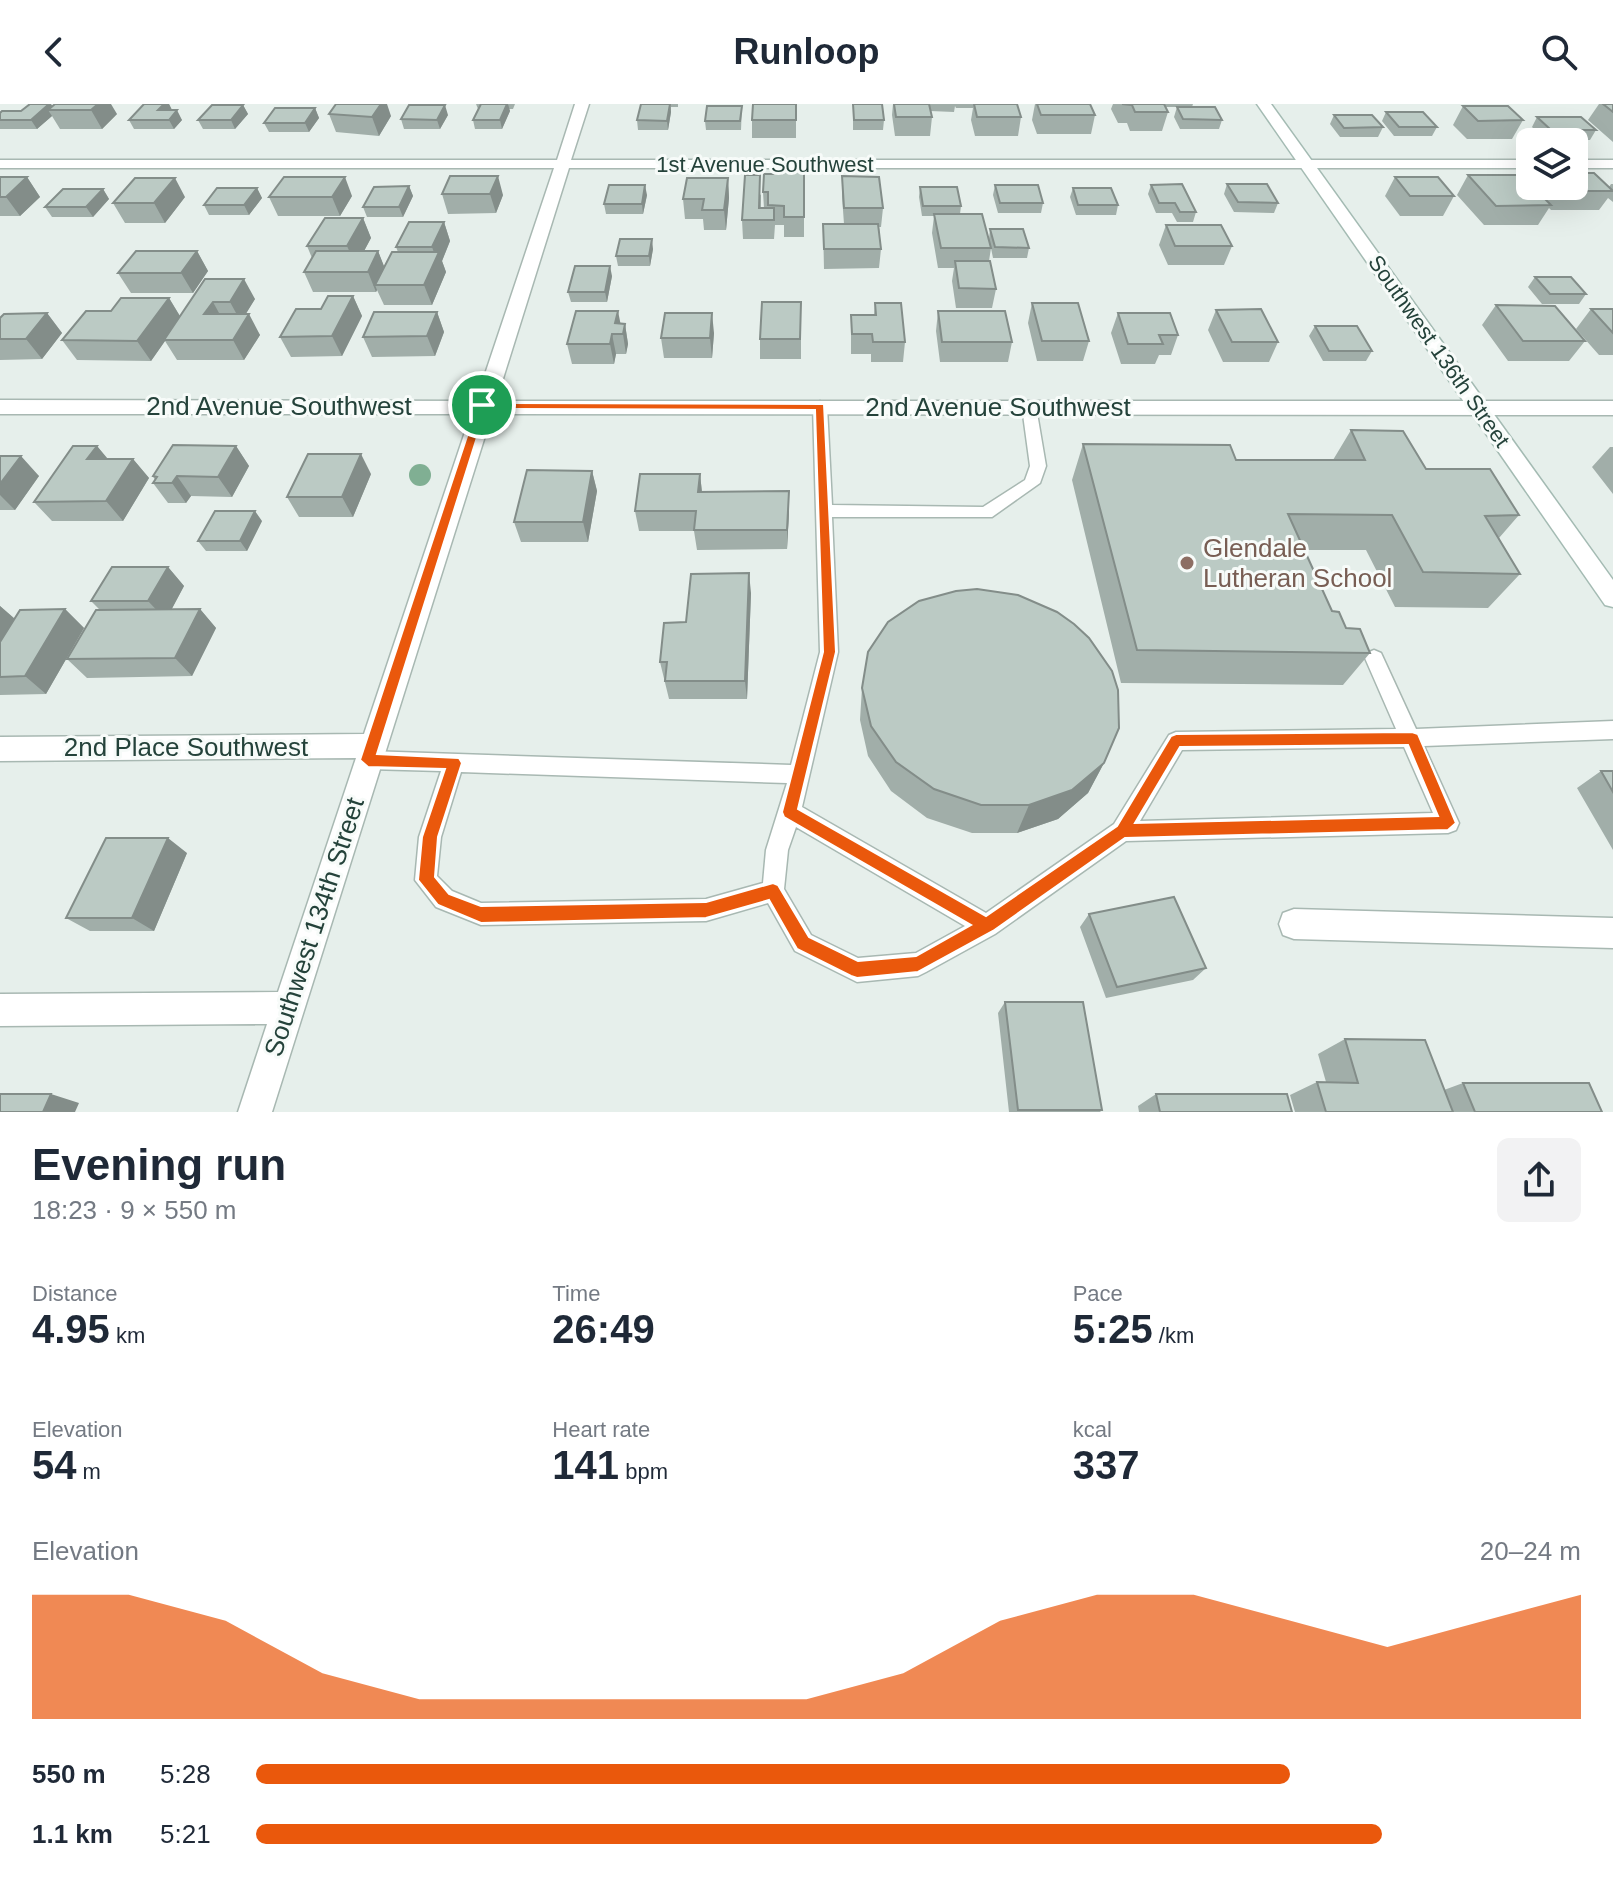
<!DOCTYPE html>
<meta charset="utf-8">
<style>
:root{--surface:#fff;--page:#f2f2f3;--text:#1f2937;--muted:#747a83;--accent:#ea580c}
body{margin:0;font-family:Arial,sans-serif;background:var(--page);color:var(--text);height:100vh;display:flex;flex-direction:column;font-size:30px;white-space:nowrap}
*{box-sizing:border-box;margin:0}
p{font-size:26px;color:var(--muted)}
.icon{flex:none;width:44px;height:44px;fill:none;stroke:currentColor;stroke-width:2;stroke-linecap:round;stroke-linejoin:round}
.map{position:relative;height:1008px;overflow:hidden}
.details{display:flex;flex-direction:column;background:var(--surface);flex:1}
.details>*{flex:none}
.tools{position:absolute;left:1516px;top:24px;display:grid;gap:16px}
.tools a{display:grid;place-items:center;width:72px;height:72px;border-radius:12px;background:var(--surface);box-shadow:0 8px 32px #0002;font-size:40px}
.pin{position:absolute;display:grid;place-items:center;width:68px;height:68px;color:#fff;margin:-34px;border:4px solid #fff;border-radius:50%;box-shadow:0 2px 8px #0007}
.round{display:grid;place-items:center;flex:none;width:84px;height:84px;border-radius:12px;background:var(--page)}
.headline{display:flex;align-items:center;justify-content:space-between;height:136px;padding:0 32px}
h1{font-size:44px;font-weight:700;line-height:60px}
.stats{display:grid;grid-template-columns:repeat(3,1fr);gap:12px;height:136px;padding:8px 32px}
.stats div{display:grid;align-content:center}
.stats b{font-size:40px;font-weight:700}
.stats small{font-size:22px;font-weight:400}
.stats p{font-size:22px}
.chart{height:224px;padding:16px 32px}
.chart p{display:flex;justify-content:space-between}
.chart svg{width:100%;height:144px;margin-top:8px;fill:var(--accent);opacity:.7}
ul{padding:0 32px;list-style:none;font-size:26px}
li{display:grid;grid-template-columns:128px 96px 1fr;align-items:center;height:60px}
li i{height:20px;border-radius:10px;background:var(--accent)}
header{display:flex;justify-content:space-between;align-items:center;height:104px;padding:0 32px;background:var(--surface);font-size:36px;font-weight:700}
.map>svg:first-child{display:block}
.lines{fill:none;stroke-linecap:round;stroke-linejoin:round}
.lane-casing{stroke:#a8b8b2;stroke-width:3}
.street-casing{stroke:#a8b8b2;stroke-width:3}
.secondary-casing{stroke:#a4bbb3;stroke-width:3}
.lane{fill:#fff;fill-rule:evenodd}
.street{fill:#fff;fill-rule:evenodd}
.secondary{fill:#fff;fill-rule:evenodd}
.tree{fill:#80af93}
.wall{fill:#a1aea9}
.shaded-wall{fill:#838d89}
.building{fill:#bbcac4;stroke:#838d89;stroke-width:2}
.route{fill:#ea580c;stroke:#fff;stroke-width:2;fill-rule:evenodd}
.education-dot{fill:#8d6e63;stroke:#f7fbf9;stroke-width:3}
.labels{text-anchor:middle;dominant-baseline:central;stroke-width:6;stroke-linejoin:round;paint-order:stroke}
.far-street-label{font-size:22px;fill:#24423a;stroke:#f7fbf9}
.street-label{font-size:26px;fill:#24423a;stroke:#f7fbf9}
.education-label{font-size:26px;fill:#785e54;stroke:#f7fbf9;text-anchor:start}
</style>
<header><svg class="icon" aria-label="back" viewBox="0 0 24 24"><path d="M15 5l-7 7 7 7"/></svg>Runloop<svg class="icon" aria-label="search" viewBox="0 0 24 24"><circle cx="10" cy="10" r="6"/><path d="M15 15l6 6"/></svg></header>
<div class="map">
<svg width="1613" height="1008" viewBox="0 0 1613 1008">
<rect width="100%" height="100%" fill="#e6efeb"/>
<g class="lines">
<defs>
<path id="lane" d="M820 297 827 302 832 401 983 403 1025 376 1030 362 1022 303 1029 298 1036 303 1046 362 1040 379 992 413H832L838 548 802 703 986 809 1114 720 1169 631 1176 628 1396 625 1365 554 1367 549 1374 546 1381 549 1416 625 1613 617V635L1424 642 1459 719 1456 726 1448 729 1126 737 995 830 926 868 918 872 857 878 795 847 768 799 706 817 481 821 436 803 415 776 419 733 441 667 368 665 361 662 358 656 361 650 368 647 791 661 820 548 813 302ZM1404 643 1433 709 1140 717 1182 646ZM461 668 787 679 766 746 763 779 706 795 481 799 452 787 437 772 441 733ZM796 723 965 822 916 849 858 854 811 831 784 785 788 746Z"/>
<path id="street" d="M575 0H589L571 56H1530V64H569L496 297H1613V311L492 310 272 1008H238L267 920 0 922V890L278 888 356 654 0 657V633L364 630 471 310H0V296L476 297 554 64H0V56H557Z
M1574 56H1613V64H1574Z
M1294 805 1613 814V844L1294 835 1283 831 1279 820 1283 809Z"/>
<path id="secondary" d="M1257 0H1271L1613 476V503L1605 501Z"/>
</defs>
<use href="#lane" class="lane-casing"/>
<use href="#street" class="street-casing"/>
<use href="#secondary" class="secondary-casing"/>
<use href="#lane" class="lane"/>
<use href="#street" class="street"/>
<use href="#secondary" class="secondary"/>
</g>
<circle class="tree" cx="420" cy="371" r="11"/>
<path class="wall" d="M30 0H51L52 3 55 0 117 10 102 25H60L52 12 37 25H0V9L21 7Z
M144 0H169L172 6 182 16 174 25H134L129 16Z
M476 0H515L513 5H509L510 7 502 25H475L473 16 478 5Z
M641 0H678V3H671V8L668 26H638L637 16Z
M796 0V34H752V16Z
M853 0 884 16 883 26H853Z
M893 0H1017L1021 13 1018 32H975L971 16 973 4H956L955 2 954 8 930 7 932 13 930 32H895L892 11Z
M1035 0H1090L1095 11 1091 30H1037L1032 16Z
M1113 0H1193L1192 3H1165L1168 8 1162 27H1130L1127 19H1118L1111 5Z
M1599 0H1613V38L1588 16Z
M243 1 248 10 235 25H203L198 16Z
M742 2 741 26H706L705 17Z
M1463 2 1523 16 1512 35H1467L1453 21Z
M1177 3 1222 16 1219 25H1180L1174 13Z
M315 4 319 14 309 28H269L264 19Z
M1386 8 1437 23 1432 32H1394L1382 17Z
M329 10 391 12 379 32 336 28Z
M448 11 440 25H404L401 15Z
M1334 11 1383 23 1378 33H1340L1330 20Z
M1537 13 1596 26 1590 36H1545L1532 23Z
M804 66V133H784V121H775L774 135H743L742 116 761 90V104H764L763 88 781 70Z
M1468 71 1536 86 1538 82 1609 83 1611 80H1613V98L1608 94 1599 106H1551L1549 104 1538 121H1484L1457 91Z
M450 72 503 91 496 109 448 110 442 90Z
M842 72 883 104 881 123H879L881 145 879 164 824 165 823 120H844L842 92Z
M0 73H27L40 93 20 112H0Z
M1395 73 1454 92 1443 112H1400L1385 92Z
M728 74 729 94 726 126H704L703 115H685L683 95Z
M1227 80 1278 99 1274 109 1234 108 1224 90Z
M995 81 1043 99 1041 109H998L993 91Z
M1151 81 1196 108 1193 118H1177L1172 109H1156L1148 90Z
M409 82 413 92 403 113H367L363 103Z
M920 83 961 102 960 110 989 135 990 125 1029 144 1027 154H993L991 144 989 157 996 185 992 204H956L952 177 954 164H938L932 129 934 112H922L919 93Z
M257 84 262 94 249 111H209L204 101Z
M1073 84 1118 101 1116 111H1076L1070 93Z
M103 85 109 95 93 113H52L45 103Z
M647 91 643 110H606L604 100Z
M352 92 340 112H278L269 93Z
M185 93 165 119H125L113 99Z
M363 114 371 134 364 147H378L384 163 398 148 396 143 444 118 450 137 442 157 446 168 432 201H384L377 186 376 188H313L304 168 312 154 307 142Z
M1166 121 1232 142 1224 161H1168L1159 141Z
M653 145 650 162H618L616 152Z
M197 147 208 167 193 189H131L118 169Z
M612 172 607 198H571L568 188Z
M1535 173 1586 190 1579 200H1542L1528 183Z
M205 175 255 195 245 210 260 231 244 256H177L165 237 151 257 77 256 62 236 111 207 169 194 180 212Z
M353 192 362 212 342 252 291 253 280 233 321 205Z
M801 198V255H760V235Z
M875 199 905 238 903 258H871V250H851V211H874Z
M1032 199 1089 237 1083 257H1037L1028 219Z
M1496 201 1585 237 1569 257H1508L1482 221Z
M1591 205H1613V251H1599L1576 225Z
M1216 206 1278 238 1269 258H1223L1208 226Z
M938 207 1012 238 1008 258H940L936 227Z
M437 208 444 228 435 252 372 253 363 233Z
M47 209 62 229 42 255 0 256V214Z
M1118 209 1178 231 1171 251H1159L1155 260H1121L1111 229Z
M620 219 625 220 628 240 626 250H616L614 260H572L567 240Z
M1315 222 1372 247 1366 257H1323L1309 232Z
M714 229 712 254H664L661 234Z
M1351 326 1519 411 1499 434 1520 470 1488 504 1395 503 1366 446H1304L1332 507 1346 524 1370 549 1343 581 1121 579 1072 376 1083 340 1236 356H1333Z
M97 342 107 355H133L149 374 123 417H52L34 398Z
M236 342 249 362 232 393 191 392 186 399H168L153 379 155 376 153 372Z
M1610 343H1613V390L1592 363Z
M0 352 39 372 15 406H0Z
M592 367 597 387 588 438H521L514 418Z
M371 370 353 413H299L287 393Z
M700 370 702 388 789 407 787 445 697 446 694 427H639L635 407Z
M262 417 247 447H206L198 437Z
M168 463 184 482 171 506 200 505 216 524 192 572 87 574 67 555 100 506 91 497Z
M751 489 747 595H669L660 558 686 518Z
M0 502 15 515 65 505 84 524 46 590 0 591Z
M862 584 1104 659 1088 689 1058 715 1017 729H972L927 714 891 687 868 652 860 616Z
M1601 667H1613V746L1577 684Z
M187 749 154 827H90L66 814Z
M1089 810 1206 864 1193 876 1106 894 1080 823Z
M1005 898 1102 1006 1100 1008H1009L998 909Z
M1345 935 1444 986 1463 979 1602 1008H1295L1290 991 1317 978H1326L1318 950Z
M1156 990 1292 1008H1139L1138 1002Z"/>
<path class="shaded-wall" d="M49 0H51L55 6H48L52 12 37 25 31 16Z
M98 0H111L117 10 102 25 91 6Z
M164 0H169L172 6H158Z
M381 0H387L391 12 379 32 372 13Z
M507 0H508L510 7 502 25 500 16Z
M670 0 671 8 668 26 667 17Z
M243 1 248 10 235 25 231 16Z
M445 1 448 11 440 25 437 16Z
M315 4 319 14 309 28 305 19Z
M177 6 182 16 174 25 169 16Z
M498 72 503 91 496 109 490 90Z
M27 73 40 93 20 112 6 93Z
M345 73 352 92 340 112 332 93Z
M175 74 185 93 165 119 154 99Z
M728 74 729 94 726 126 724 106Z
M645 81 647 91 643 110 642 100Z
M409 82 413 92 403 113 399 103Z
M257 84 262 94 249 111 244 101Z
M103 85 109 95 93 113 86 103Z
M363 114 371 134 356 162 347 142Z
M444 118 450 137 442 157 446 168 432 201 424 181 436 154 432 143Z
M652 135 653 145 650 162 649 152Z
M197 147 208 167 193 189 181 169Z
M378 147 386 167 375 181 377 186 376 188 368 168Z
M610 162 612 172 607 198 605 188Z
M244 175 255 195 241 218 230 198Z
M353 192 362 212 342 252 332 232Z
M169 194 181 214 164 236 165 237 151 257 137 237Z
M213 198 224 218 204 210Z
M618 207 622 227 615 219Z
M437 208 444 228 435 252 427 232Z
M47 209 62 229 42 255 26 235Z
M712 209 714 229 712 254 710 234Z
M249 210 260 231 244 256 233 236Z
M625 220 628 240 626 250 623 230Z
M612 230 616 250 614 260 610 240Z
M97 342 113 361 87 355Z
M236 342 249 362 232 393 218 373Z
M361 350 371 370 353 413 342 393Z
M21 352 39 372 15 406 0 391V380Z
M133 355 149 374 123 417 106 397Z
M592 367 597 387 588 438 583 418Z
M700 370 702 389 698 388Z
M177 372 191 392 186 399 172 379Z
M789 387V407L787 445V426Z
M255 407 262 417 247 447 240 437Z
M168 463 184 482 166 516 148 497Z
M749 469 751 489 747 595 745 577Z
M0 502 16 516 0 573Z
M65 505 84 524 46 590 25 572Z
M200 505 216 524 192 572 175 554Z
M1104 659 1088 689 1058 715 1017 729 1029 701Z
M168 734 187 749 154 827 132 814Z
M51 990 79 999 75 1008H43Z"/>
<path class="building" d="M30 0H49L31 16H0V9L2 7H21Z
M55 0H98L91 6H48Z
M144 0H164L158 6H177L169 16H129Z
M336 0H381L372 13 329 10Z
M481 0H507L500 16H473Z
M641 0H670L667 17 637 16Z
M753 0H796V16H752Z
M853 0H882L884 16H854Z
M894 0H929L932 13H896Z
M974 0H1017L1021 13H977Z
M1037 0H1090L1095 11H1041Z
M1122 0H1164L1168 8H1135L1132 1Z
M1603 0H1613V8Z
M212 1H243L231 16H198Z
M409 1H445L437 16 401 15Z
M707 2H742L740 17H705Z
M1463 2H1508L1523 16 1478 17Z
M1177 3H1215L1222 16 1183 15Z
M275 4H315L305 19H264Z
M1386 8H1423L1437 23H1399Z
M1334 11H1372L1383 23 1344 24Z
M1537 13H1581L1596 26H1551Z
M781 66H804V113H784V102L768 101V88H763L764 70H781Z
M1574 69H1594L1613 87H1564L1560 82H1574Z
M745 71H760L759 104H774V116H742Z
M1468 71H1521L1530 80V82H1532L1551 101 1496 102Z
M450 72H498L490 90H442Z
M842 72 879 73 883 104H844Z
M0 73H27L6 93H0Z
M284 73H345L332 93H269Z
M1395 73H1438L1454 92H1410Z
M135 74H175L154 99H113Z
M687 74H728L724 106H702L704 95H683Z
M1182 80 1196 108H1180L1175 99H1159L1151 81Z
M1227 80H1267L1278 99 1238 98Z
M609 81H645L642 100H604Z
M995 81H1038L1043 99H1000Z
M409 82 399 103H363L374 83Z
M920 83H957L961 102H923Z
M217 84H257L244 101H204Z
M1073 84H1111L1118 101H1078Z
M63 85H103L86 103H45Z
M934 110H982L991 144H941Z
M325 114H363L347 142H307Z
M409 118H444L432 143H396Z
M823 120H878L881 145H824Z
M1166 121H1221L1232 142H1175Z
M990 125H1023L1029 144 995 143Z
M620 135H652L649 152H616Z
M136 147H197L181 169H118Z
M316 147H378L368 168H304Z
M392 148H439L424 181H375Z
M955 157H990L996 185 959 184Z
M575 162H610L605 188H568Z
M1535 173H1571L1586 190H1550Z
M205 175H244L230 198H213L204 210H249L233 236H164Z
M328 192H353L332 232 280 233 296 205H321Z
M121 194H169L137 237 62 236 86 207H111Z
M762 198H801L800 235H760Z
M875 199H901L905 238H873L872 230H852L851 211H876Z
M1032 199H1078L1089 237H1042Z
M1496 201 1555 202 1585 237H1523Z
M1261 205 1278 238H1232L1216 206Z
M1591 205H1613V229Z
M576 207H618L615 219 625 220 623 230H612L610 240H567Z
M938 207H1005L1012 238H942Z
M374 208H437L427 232 363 233Z
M47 209 26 235H0V214L4 210Z
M665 209H712L710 234H661Z
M1118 209H1170L1178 231H1159L1163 240H1128Z
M1315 222H1357L1372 247H1329Z
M1351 326 1403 327 1426 365H1490L1519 411 1485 412 1520 470 1423 468 1392 411 1288 410 1332 507 1339 508 1346 524 1360 525 1370 549 1137 546 1083 340 1230 341 1236 356H1365Z
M173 341 236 342 218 373 177 372 172 379H153L157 373 153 372Z
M73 342H97L87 355H133L106 397 34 398Z
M308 350H361L342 393H287Z
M0 352H21L0 380Z
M527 366 592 367 583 418H514Z
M640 370H700L698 388 789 387 787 426H694L696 407H635Z
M215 407H255L240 437H198Z
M112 463H168L148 497H91Z
M749 469 745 577H665L667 558H660L664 519 686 518 691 470Z
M977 485 1018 491 1057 508 1074 520 1089 534 1112 567 1118 586 1119 624 1104 659 1072 686 1029 701H981L934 685 896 658 871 622 862 584 868 548 888 518 919 497 956 487Z
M65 505 25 572 0 573V538L20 506Z
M200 505 175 554 67 555 96 506Z
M1601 667H1613V688Z
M106 734H168L132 814H66Z
M1174 793 1206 864 1117 883 1089 810Z
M1005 898H1083L1102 1006H1018Z
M1345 935 1425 936 1453 1008H1326L1317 978 1358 979Z
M1463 979H1589L1602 1008H1475Z
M0 990H51L43 1008H0Z
M1156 990H1287L1292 1008H1160Z"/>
<path class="route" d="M478 299 824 300 836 548 798 705 986 812 1117 722 1171 632 1176 630 1412 628 1418 630 1456 719 1448 726 1125 734 993 827 918 868 857 874 851 872 797 845 769 796 706 814 481 819 438 801 418 776 422 733 445 665 368 663 360 656ZM486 305 815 306 823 548 782 708 784 713 971 821 916 852 858 857 809 833 778 781 773 779 706 798 481 802 449 790 435 773 438 733 462 659 459 654 377 650ZM1408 641 1438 712 1135 719 1180 643Z"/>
<circle class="education-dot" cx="1187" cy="459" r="8"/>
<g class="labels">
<g class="far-street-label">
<text x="765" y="60">1st Avenue Southwest</text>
<text transform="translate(1439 247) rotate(55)">Southwest 136th Street</text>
</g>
<g class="street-label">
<text x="279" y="302">2nd Avenue Southwest</text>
<text x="998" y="303">2nd Avenue Southwest</text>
<text x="186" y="643">2nd Place Southwest</text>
<text transform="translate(314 823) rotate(-72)">Southwest 134th Street</text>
</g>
<g class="education-label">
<text x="1203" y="444">Glendale<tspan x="1203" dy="30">Lutheran School</tspan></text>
</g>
</g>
</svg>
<div class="tools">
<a><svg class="icon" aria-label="layers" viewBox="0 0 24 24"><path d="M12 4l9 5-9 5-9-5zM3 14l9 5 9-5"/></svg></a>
</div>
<div class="pin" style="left:482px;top:301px;background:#1e9e55"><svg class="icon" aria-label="arrive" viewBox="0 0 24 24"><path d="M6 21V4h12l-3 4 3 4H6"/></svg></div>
</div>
<section class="details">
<div class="headline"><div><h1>Evening run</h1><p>18:23 · 9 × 550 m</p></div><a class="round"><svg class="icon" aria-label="share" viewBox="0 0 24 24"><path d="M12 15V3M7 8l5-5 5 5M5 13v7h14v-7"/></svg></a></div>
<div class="stats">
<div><p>Distance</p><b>4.95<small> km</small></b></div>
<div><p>Time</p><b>26:49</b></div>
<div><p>Pace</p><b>5:25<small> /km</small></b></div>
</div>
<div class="stats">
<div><p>Elevation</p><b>54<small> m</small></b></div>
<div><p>Heart rate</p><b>141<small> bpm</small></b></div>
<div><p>kcal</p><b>337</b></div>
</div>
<div class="chart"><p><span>Elevation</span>20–24 m</p>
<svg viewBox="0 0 160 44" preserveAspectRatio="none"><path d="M0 44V6L10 6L20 14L30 30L40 38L50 38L60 38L70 38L80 38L90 30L100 14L110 6L120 6L130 14L140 22L150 14L160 6V44z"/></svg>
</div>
<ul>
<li><b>550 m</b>5:28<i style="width:78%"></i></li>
<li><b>1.1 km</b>5:21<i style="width:85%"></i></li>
</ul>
</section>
